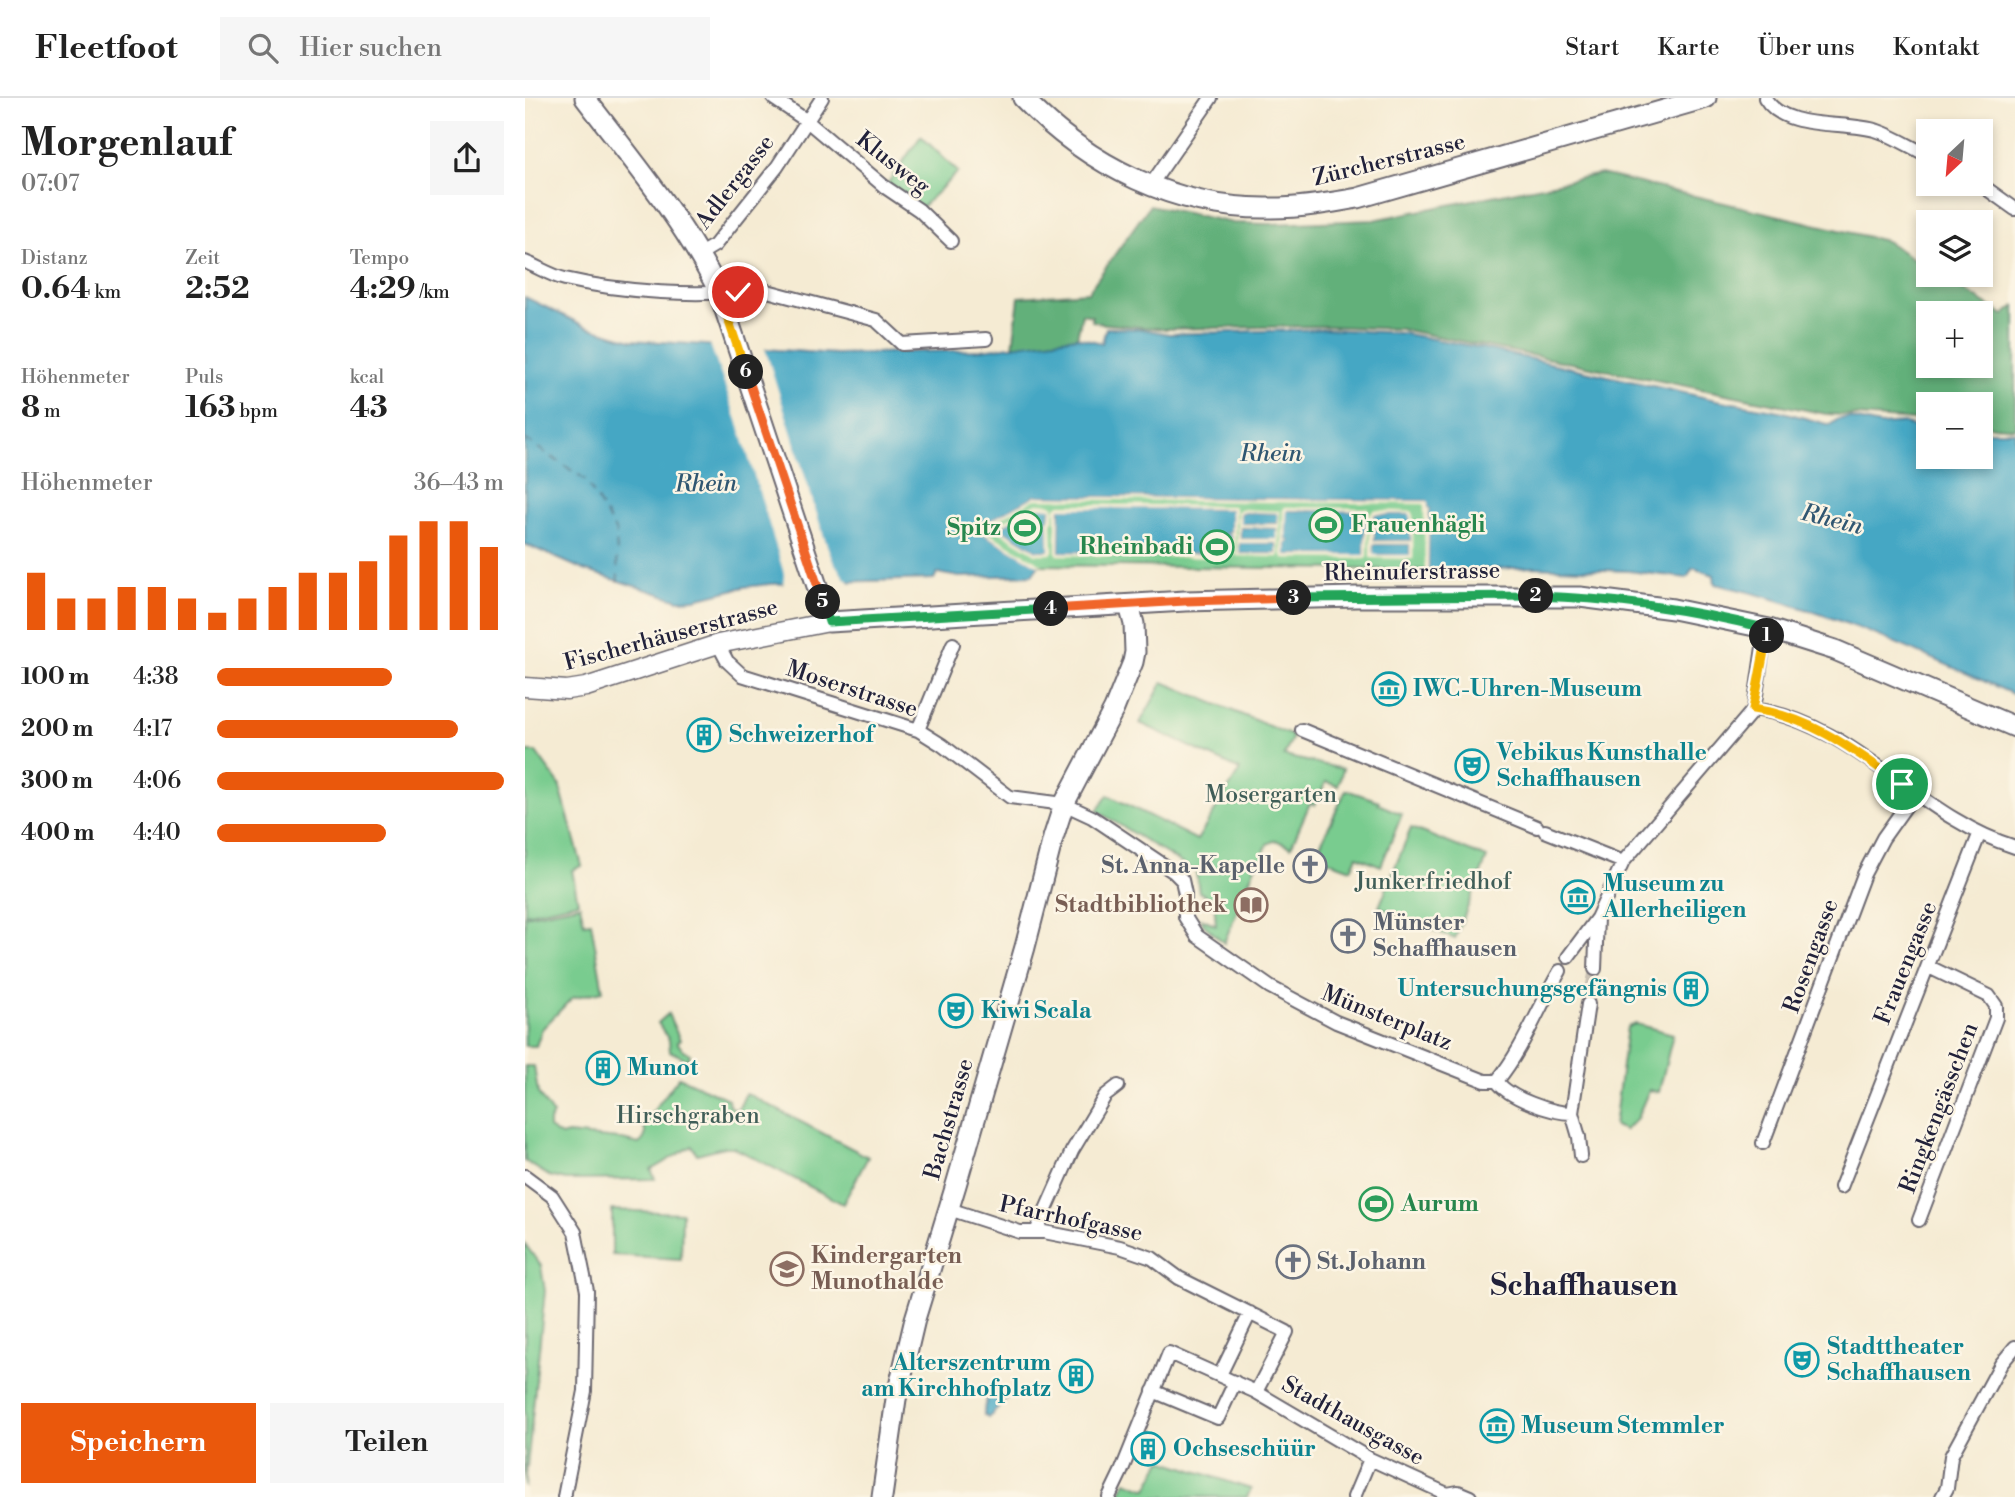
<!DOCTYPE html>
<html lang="de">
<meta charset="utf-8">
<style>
:root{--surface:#fff;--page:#f6f6f6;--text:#222;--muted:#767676;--line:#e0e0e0;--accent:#ea580c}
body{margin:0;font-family:"Libre Bodoni",serif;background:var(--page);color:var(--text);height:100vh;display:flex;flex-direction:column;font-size:26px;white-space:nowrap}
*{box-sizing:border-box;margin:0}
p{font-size:23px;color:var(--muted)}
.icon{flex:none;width:38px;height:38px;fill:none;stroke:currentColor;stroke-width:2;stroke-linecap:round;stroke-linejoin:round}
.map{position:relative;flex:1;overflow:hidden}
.details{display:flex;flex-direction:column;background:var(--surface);width:525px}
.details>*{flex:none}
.needle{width:46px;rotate:206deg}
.controls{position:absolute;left:1391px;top:21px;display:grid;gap:14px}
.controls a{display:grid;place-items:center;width:77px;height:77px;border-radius:0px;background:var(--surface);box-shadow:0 4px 10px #0003;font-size:35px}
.pin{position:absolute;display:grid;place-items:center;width:60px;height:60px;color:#fff;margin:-30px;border:4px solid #fff;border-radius:50%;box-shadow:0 2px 7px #0007}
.km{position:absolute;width:35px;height:35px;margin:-18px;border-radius:50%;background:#222;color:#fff;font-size:19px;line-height:35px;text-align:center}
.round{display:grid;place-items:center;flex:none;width:74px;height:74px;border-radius:0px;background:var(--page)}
.head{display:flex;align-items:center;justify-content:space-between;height:119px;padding:0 21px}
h1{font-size:38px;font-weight:800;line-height:52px}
.stats{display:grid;grid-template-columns:repeat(3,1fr);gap:10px;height:119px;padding:7px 21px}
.stats div{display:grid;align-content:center}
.stats b{font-size:30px;font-weight:800}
.stats small{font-size:19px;font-weight:400}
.stats p{font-size:19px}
.chart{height:196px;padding:14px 21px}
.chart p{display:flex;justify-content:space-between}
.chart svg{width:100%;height:126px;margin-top:7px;stroke:var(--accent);stroke-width:6}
.cta{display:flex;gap:14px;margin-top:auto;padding:14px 21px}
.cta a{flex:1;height:80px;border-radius:0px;background:var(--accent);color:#fff;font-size:28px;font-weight:800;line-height:80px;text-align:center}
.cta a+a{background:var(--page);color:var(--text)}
ul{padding:0 21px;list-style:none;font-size:23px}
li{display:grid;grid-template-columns:112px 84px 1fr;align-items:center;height:52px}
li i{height:18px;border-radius:9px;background:var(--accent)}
header{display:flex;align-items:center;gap:42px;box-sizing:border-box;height:98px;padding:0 35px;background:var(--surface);border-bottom:2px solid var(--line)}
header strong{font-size:33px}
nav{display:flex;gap:38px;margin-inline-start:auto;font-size:24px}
.search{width:490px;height:63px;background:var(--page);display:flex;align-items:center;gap:18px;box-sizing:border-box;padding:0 24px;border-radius:0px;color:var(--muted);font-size:26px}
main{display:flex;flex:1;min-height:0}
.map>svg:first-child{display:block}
.green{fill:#79cc8f;stroke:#4e7765;stroke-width:2}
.forest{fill:#62b07a;stroke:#42695a;stroke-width:2;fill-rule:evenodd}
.water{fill:#44a7c4;stroke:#336480;stroke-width:2}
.pier{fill:#f5ebd3;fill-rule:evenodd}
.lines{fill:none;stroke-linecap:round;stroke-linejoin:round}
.ferry{stroke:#305772;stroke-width:2;stroke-dasharray:9 7;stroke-linecap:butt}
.minor-tunnel{stroke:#cbc3b5;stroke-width:12;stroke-dasharray:12 6;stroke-linecap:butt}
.minor-casing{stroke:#6c6870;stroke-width:16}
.secondary-casing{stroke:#6c6870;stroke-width:21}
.primary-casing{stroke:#6c6870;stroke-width:23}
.minor{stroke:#fff;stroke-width:12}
.secondary{stroke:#fff;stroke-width:18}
.primary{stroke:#fff;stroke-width:19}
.split-1-casing{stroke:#fff;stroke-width:14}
.split-2-casing{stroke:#fff;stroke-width:14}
.split-3-casing{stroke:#fff;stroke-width:14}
.split-4-casing{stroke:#fff;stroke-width:14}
.split-5-casing{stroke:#fff;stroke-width:14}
.split-6-casing{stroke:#fff;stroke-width:14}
.split-7-casing{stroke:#fff;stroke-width:14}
.split-1{stroke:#f5b400;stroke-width:9}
.split-2{stroke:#22a559;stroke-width:9}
.split-3{stroke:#22a559;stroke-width:9}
.split-4{stroke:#f0652b;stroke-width:9}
.split-5{stroke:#22a559;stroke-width:9}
.split-6{stroke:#f0652b;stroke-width:9}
.split-7{stroke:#f5b400;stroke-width:9}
.labels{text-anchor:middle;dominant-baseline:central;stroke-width:5;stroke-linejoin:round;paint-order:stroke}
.street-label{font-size:23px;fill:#22223b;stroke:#fcf5e5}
.leisure-label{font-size:23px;font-weight:bold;fill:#27864d;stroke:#fcf5e5;text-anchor:start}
.culture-label{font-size:23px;font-weight:bold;fill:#0d838f;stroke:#fcf5e5;text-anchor:start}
.park-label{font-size:23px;fill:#405e58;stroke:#fcf5e5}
.worship-label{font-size:23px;font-weight:bold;fill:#5b616d;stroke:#fcf5e5;text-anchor:start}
.education-label{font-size:23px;font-weight:bold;fill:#785e54;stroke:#fcf5e5;text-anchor:end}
.water-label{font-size:24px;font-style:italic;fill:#305772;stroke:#fcf5e5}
.district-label{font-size:30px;font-weight:bold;fill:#22223b;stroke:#fcf5e5}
</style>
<header>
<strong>Fleetfoot</strong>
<div class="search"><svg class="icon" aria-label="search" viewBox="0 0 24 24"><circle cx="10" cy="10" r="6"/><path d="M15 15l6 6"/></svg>Hier suchen</div>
<nav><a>Start</a><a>Karte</a><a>Über uns</a><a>Kontakt</a></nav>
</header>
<main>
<section class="details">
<div class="head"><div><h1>Morgenlauf</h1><p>07:07</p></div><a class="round"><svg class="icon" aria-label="share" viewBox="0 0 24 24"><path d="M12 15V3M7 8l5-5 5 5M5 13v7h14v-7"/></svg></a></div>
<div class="stats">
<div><p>Distanz</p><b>0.64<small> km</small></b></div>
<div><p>Zeit</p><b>2:52</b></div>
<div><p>Tempo</p><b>4:29<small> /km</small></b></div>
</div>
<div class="stats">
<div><p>Höhenmeter</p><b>8<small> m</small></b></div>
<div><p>Puls</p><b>163<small> bpm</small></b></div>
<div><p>kcal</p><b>43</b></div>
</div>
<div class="chart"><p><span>Höhenmeter</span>36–43 m</p>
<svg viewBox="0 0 160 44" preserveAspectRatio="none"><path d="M5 44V24M15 44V33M25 44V33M35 44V29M45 44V29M55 44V33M65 44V38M75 44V33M85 44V29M95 44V24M105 44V24M115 44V20M125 44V11M135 44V6M145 44V6M155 44V15"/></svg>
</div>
<ul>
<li><b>100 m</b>4:38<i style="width:61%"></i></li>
<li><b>200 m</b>4:17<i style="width:84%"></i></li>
<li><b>300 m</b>4:06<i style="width:100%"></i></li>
<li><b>400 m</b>4:40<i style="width:59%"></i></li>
</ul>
<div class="cta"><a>Speichern</a><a>Teilen</a></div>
</section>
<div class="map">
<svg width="1490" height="1399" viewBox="0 0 1490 1399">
<rect width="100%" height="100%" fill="#fcf5e5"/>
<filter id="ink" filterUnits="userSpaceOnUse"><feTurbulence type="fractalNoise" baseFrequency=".0143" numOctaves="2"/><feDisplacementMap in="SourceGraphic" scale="14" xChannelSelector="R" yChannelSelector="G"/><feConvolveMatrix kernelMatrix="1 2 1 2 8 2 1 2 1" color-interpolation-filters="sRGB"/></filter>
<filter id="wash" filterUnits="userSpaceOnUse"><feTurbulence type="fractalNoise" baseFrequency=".00686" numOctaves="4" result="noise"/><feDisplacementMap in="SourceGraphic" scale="28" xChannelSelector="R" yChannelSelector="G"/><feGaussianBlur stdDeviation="1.57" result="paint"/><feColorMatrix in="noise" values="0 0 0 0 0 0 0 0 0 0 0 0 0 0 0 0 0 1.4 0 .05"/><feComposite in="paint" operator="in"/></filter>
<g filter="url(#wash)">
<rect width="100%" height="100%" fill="#f5ebd3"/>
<path class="green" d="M396 38 433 74 394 112 360 89Z
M510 398 903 403V472L514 467 450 431Z
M638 584 768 638 759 658 818 671 813 688 801 684 790 707 785 705 766 749 751 742 742 746 739 755 743 764 733 761 699 845 678 826 676 820 691 827 689 802 674 794 671 774 572 713 583 697 672 742 715 672 615 625Z
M0 654H11L34 686 57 768 47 772 53 804 0 816Z
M821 692 854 703 853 706 877 716 856 768 832 758 826 771 790 758Z
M886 730 962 760 930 841 854 809Z
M55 807 59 825 66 824 78 893 47 900 17 931 11 948H0V818Z
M143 916 155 942 152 944 157 951 165 956 163 962 145 953 144 942 133 925Z
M1111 926 1148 936 1134 994 1124 992 1112 1020 1100 1032 1089 1028 1102 929Z
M0 968H9L13 995 28 1017 24 1023V1030L36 1038 43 1036 93 1041 114 1046C121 1040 122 1036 118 1027L154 979 203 1001 204 1007 210 1012 214 1010 221 995 343 1059 318 1106 208 1049H199L172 1056 167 1048 126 1072 130 1081 41 1082 24 1078 0 1063Z
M87 1112 157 1115 156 1161 87 1157Z
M0 1146 16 1168 20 1193 0 1389Z
M637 1362 726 1391 722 1399H593L601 1383 622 1391Z"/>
<path class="forest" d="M1076 76 1361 143 1403 170 1404 177H1414L1479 217 1490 208V330L1456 327V306H1404L1403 323 1301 316 875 231 798 228 640 231 580 226 567 223V218L557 216 552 239 488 249 494 199 563 194 625 107 708 125 744 126 849 122ZM1404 215H1456V268H1404Z"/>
<path class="water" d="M0 199 62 229 107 242 311 256 456 252 552 239 577 245 581 230 617 231 644 236 801 231 876 235 957 250 1191 302 1255 313 1305 327 1313 321 1324 320 1355 327 1378 325 1403 333 1404 359H1456V333H1490V597C1391 553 1296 509 1190 486L1189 477 1168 470 1162 480 1103 473 1008 469 906 474 903 472 904 412 905 411 903 410 902 403 510 398 450 431 514 467 507 477 434 479 412 475 409 481 245 486 219 489 170 501 154 502 59 472 0 446Z
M512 409H526L525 422H523L525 453H512L478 432V427Z
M535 409 707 411 706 434 699 435 706 436V456L534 454Z
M761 412 841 413 840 458 760 457 761 445 764 443 761 442Z
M715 414 753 415V426H715Z
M849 416H886L885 428 848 427Z
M715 429 752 430V442L715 441Z
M849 431H886V443H849Z
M714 444 752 445V456H714Z
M848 446H885V458L848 457Z
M469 1288 479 1291 482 1299 464 1320 459 1317C459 1306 462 1296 469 1288Z"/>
<path class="pier" d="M184 243 239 247 298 436 307 461 318 478 327 487 258 489 259 476 253 455 213 325Z
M510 398 903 403V409L905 412 904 413 903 472H900L899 406 510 401 457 431 518 467H512L450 431Z
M512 405 526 406 529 408V422L527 425 528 453 526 456H511L474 433 476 424ZM512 409 526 410 525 421 523 422 524 453H512L478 432V427Z
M535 406 708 408 710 411V457L706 460 533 457 531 454V409ZM535 410 706 411V434L699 435 706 436V456L534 454Z
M760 409 842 410 844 413 843 459 840 461 759 460 757 457 758 412ZM762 412 840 413V457H761V445L764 443 761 441Z
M715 411 755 413 754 459 712 458V414ZM715 414 752 415 753 426H716ZM715 429 752 430V441H715ZM714 445H752V456H715Z
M849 412 888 414V461L845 460V416ZM849 416H885V428L849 427ZM849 431H885L886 443H849ZM848 446H885V457H849Z"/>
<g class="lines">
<path class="ferry" d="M0 341 61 382 91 434 93 484"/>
</g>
</g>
<g filter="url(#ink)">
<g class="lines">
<path class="minor-tunnel" d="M1063 906 1070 871"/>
<defs>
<path id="minor" d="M248 0 282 23 360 89 394 112 426 143
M1240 0C1260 34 1320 22 1353 33 1371 39 1387 50 1404 58
M1455 86 1490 111
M625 88 686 0
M175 156 190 147 252 69 297 0
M0 164C13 169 27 178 40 181 91 193 181 201 231 190L351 222 377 246 461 241
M193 546 202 563 217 577 393 632 417 647 485 699 539 706 567 719 649 774 657 782 660 796V819L672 838 745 889 811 924 960 983H972
M1229 611C1331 625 1394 720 1490 749
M393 632 428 546
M777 632 1012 729
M1020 733 1098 764
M1043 859 1072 820 1098 764 1229 611 1238 549 1244 531
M1070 871 1072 820
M972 983C999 950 1013 910 1035 873
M972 983C983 1000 1027 1015 1047 1015
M1238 1045 1339 776 1358 740 1390 695
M1056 1058 1054 1039 1047 1015 1063 906
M0 1078 27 1098 50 1134 62 1193 60 1293 39 1399
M1316 1089 1454 737
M424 1111 495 1134H519L595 1149 627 1160 654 1180 762 1234 731 1294
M1394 1122 1471 920V908L1464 898 1404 869
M511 1134 547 1053 580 998 593 988
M695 1277 725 1215
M628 1293 693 1320 710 1284
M584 1399 596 1374 644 1255 731 1294 845 1361 922 1396 933 1394 945 1399
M829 1399 845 1361
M1417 1399 1422 1390 1426 1358 1476 1266 1490 1249"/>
<path id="secondary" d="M0 589 42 592 61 589 193 546 304 524"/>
<path id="primary" d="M60 0C108 63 159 123 194 194L304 524 660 503 831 499H1055L1148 511 1244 531 1310 552 1490 629
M498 0C563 68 652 112 747 110 776 110 805 105 833 100L1181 0
M357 1399 371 1301 390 1221 431 1087 500 849 528 740 539 706 589 611 608 564 610 554 609 526 604 507"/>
</defs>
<use href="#minor" class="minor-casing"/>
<use href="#secondary" class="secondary-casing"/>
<use href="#primary" class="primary-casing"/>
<use href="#minor" class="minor"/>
<use href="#secondary" class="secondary"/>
<use href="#primary" class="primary"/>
</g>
</g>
<g class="lines" filter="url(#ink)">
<defs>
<path id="split-1" d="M1242 538 1228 611C1287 619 1330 653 1377 686"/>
<path id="split-2" d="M1011 498C1090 500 1168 512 1244 531L1242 538"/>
<path id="split-3" d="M769 500 1011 498"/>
<path id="split-4" d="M526 511 660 503 769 500"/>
<path id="split-5" d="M298 504 304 524 526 511"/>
<path id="split-6" d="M221 274 298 504"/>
<path id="split-7" d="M213 194H194L221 274"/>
</defs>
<use href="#split-1" class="split-1-casing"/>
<use href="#split-2" class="split-2-casing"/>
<use href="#split-3" class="split-3-casing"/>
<use href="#split-4" class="split-4-casing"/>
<use href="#split-5" class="split-5-casing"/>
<use href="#split-6" class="split-6-casing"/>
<use href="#split-7" class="split-7-casing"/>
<use href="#split-1" class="split-1"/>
<use href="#split-2" class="split-2"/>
<use href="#split-3" class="split-3"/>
<use href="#split-4" class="split-4"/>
<use href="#split-5" class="split-5"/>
<use href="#split-6" class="split-6"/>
<use href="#split-7" class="split-7"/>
</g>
<defs>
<symbol id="stadium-ring" viewBox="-11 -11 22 22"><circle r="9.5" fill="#fcf5e5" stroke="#2e9e5b" stroke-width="1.5"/><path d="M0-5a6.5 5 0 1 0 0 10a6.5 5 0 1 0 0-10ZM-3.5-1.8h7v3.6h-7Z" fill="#2e9e5b"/></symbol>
<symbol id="museum-ring" viewBox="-11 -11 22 22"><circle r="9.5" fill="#fcf5e5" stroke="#0f9aa8" stroke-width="1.5"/><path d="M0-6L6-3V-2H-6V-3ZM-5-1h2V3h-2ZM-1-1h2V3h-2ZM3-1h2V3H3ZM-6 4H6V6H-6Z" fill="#0f9aa8"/></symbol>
<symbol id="building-ring" viewBox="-11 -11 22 22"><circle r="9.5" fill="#fcf5e5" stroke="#0f9aa8" stroke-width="1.5"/><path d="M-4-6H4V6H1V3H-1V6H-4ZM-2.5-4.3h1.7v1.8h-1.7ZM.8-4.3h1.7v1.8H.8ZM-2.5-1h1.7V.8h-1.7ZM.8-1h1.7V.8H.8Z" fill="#0f9aa8"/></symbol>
<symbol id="theatre-ring" viewBox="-11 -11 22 22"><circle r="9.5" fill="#fcf5e5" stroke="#0f9aa8" stroke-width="1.5"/><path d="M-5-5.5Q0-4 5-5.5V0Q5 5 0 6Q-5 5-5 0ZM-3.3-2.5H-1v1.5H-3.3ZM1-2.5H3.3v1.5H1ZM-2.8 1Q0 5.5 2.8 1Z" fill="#0f9aa8"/></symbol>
<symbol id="church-ring" viewBox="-11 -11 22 22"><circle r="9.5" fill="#fcf5e5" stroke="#6b7280" stroke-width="1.5"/><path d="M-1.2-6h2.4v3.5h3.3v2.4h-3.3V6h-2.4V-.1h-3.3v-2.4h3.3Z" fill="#6b7280"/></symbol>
<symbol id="library-ring" viewBox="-11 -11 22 22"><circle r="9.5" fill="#fcf5e5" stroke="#8d6e63" stroke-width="1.5"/><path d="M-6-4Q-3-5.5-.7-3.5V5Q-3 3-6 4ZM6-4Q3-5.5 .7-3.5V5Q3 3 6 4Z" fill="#8d6e63"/></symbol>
<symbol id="school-ring" viewBox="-11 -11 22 22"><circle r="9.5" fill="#fcf5e5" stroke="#8d6e63" stroke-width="1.5"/><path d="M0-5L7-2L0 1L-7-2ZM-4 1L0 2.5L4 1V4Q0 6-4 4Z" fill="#8d6e63"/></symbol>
</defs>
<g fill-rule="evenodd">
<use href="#stadium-ring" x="782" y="408" width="38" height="38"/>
<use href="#stadium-ring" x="481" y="411" width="38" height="38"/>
<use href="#stadium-ring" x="673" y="430" width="38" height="38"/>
<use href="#museum-ring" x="845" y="572" width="38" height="38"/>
<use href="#building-ring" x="160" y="618" width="38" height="38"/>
<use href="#theatre-ring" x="928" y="649" width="38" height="38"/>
<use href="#church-ring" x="766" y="749" width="38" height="38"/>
<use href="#museum-ring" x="1034" y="780" width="38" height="38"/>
<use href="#library-ring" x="707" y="788" width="38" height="38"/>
<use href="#church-ring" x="804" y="819" width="38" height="38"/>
<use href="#building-ring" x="1147" y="872" width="38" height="38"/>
<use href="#theatre-ring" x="412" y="894" width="38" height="38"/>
<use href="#building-ring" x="59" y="951" width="38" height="38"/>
<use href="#stadium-ring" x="832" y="1087" width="38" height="38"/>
<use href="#church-ring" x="749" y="1145" width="38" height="38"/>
<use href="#school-ring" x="243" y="1152" width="38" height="38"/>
<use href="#theatre-ring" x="1258" y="1243" width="38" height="38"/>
<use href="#building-ring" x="532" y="1259" width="38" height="38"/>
<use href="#museum-ring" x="953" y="1309" width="38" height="38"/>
<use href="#building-ring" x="604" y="1332" width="38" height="38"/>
</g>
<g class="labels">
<g class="street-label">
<text transform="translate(864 62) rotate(-14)">Zürcherstrasse</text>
<text transform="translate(368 65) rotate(38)">Klusweg</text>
<text transform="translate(210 84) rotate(-52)">Adlergasse</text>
<text transform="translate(887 474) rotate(-1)">Rheinuferstrasse</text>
<text transform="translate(146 537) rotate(-15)">Fischerhäuserstrasse</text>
<text transform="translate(327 591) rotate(18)">Moserstrasse</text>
<text transform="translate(1286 858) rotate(-70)">Rosengasse</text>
<text transform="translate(1381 865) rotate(-68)">Frauengasse</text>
<text transform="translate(862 920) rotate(22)">Münsterplatz</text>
<text transform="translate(1414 1010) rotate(-69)">Ringkengässchen</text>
<text transform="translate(424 1021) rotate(-74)">Bachstrasse</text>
<text transform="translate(546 1121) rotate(12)">Pfarrhofgasse</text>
<text transform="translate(828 1323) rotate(29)">Stadthausgasse</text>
</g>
<g class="leisure-label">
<text x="826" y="427">Frauenhägli</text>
<text x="476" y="430" text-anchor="end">Spitz</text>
<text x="668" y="449" text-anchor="end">Rheinbadi</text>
<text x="876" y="1106">Aurum</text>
</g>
<g class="culture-label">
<text x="888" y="591">IWC-Uhren-Museum</text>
<text x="204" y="637">Schweizerhof</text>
<text x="972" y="655">Vebikus Kunsthalle<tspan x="972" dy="26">Schaffhausen</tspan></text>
<text x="1078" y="786">Museum zu<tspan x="1078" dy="26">Allerheiligen</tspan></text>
<text x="1142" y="891" text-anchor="end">Untersuchungsgefängnis</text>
<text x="456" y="913">Kiwi Scala</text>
<text x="102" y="970">Munot</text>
<text x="1302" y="1249">Stadttheater<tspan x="1302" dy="26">Schaffhausen</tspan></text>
<text x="526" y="1265" text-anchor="end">Alterszentrum<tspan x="526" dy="26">am Kirchhofplatz</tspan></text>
<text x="996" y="1328">Museum Stemmler</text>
<text x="648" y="1351">Ochseschüür</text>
</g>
<g class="park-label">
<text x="746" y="697">Mosergarten</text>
<text x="908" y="784">Junkerfriedhof</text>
<text x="163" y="1018">Hirschgraben</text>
</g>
<g class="worship-label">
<text x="760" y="768" text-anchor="end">St. Anna-Kapelle</text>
<text x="848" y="825">Münster<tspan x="848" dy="26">Schaffhausen</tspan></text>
<text x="792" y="1164">St. Johann</text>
</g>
<g class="education-label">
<text x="702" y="807">Stadtbibliothek</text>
<text x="286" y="1158" text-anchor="start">Kindergarten<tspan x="286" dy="26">Munothalde</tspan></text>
</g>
<g class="water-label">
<text x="746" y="356">Rhein</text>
<text transform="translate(181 386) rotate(-1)">Rhein</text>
<text transform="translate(1307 422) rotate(14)">Rhein</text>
</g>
<g class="district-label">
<text x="1059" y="1188">Schaffhausen</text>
</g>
</g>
</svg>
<div class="controls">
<a><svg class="needle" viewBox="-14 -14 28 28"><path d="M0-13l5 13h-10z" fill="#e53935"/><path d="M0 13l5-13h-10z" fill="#767676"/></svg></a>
<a><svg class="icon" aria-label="layers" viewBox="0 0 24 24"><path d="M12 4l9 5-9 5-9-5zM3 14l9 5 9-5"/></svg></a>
<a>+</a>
<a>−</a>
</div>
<div class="pin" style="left:1377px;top:686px;background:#1e9e55"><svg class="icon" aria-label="arrive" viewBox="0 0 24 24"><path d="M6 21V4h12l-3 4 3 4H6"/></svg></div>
<div class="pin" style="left:213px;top:194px;background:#d93025"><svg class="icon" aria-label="check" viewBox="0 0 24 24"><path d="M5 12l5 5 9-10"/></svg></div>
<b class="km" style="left:1242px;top:538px">1</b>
<b class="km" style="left:1011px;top:498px">2</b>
<b class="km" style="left:769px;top:500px">3</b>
<b class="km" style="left:526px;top:511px">4</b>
<b class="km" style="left:298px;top:504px">5</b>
<b class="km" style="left:221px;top:274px">6</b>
</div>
</main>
